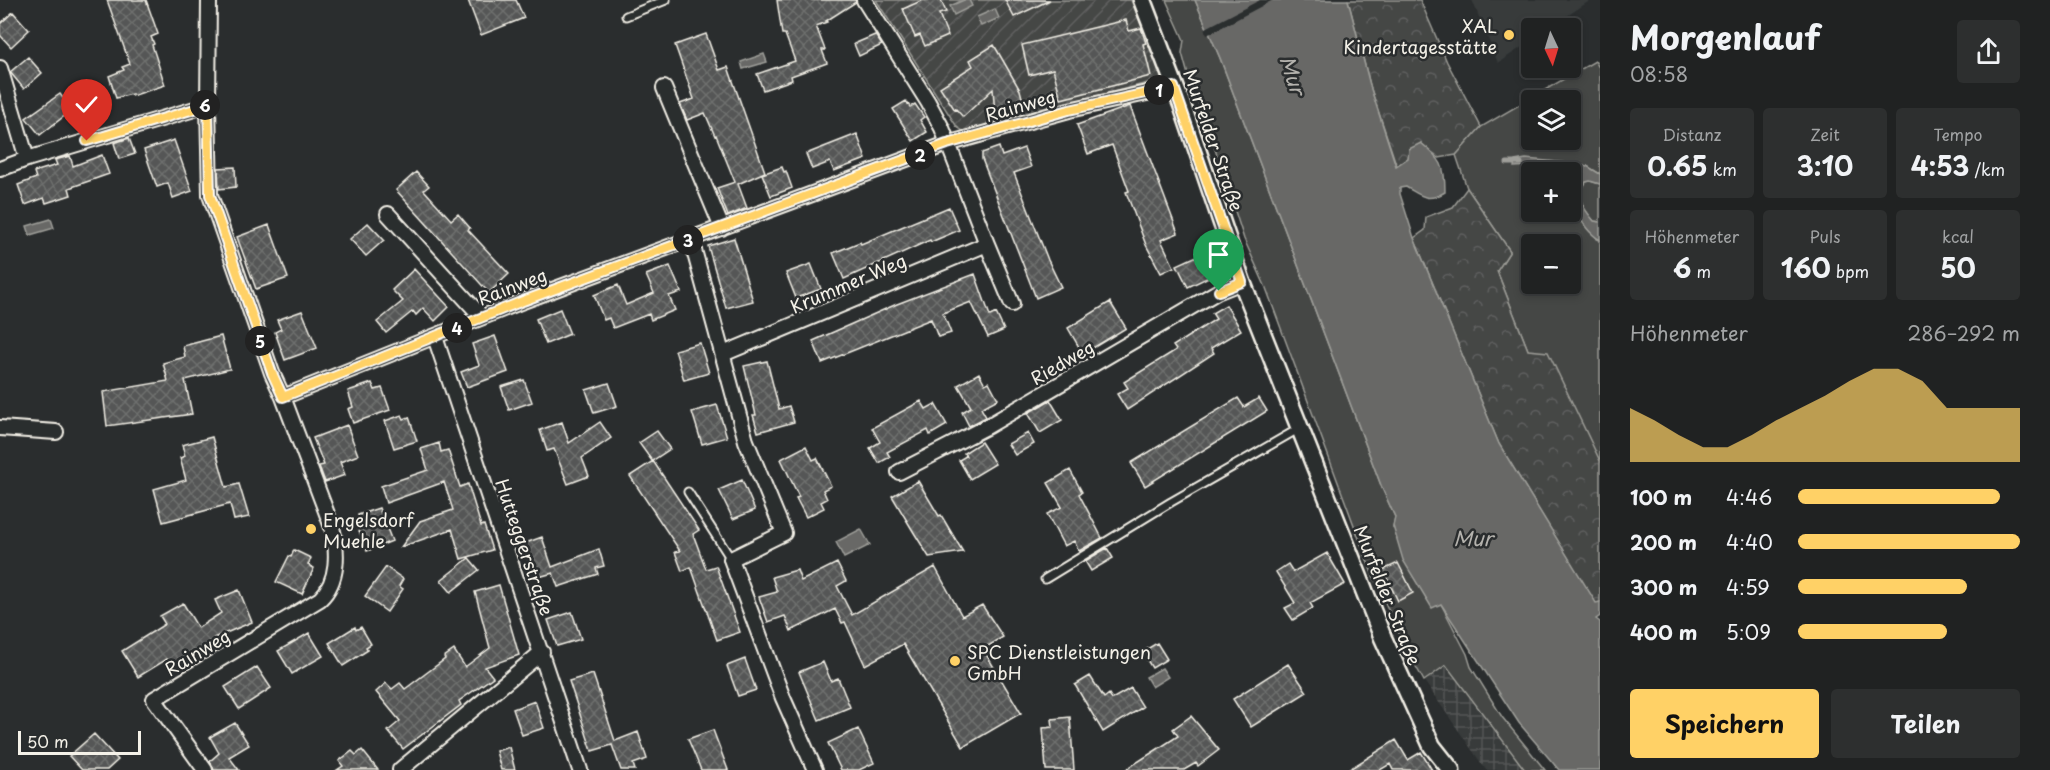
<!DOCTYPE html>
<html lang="de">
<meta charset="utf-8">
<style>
:root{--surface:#202222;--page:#2d2f2f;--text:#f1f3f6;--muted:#a2a4a5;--line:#3d3f40;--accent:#ffd166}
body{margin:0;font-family:"Playpen Sans",sans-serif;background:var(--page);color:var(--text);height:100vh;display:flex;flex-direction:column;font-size:22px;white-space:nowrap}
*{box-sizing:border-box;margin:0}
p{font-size:20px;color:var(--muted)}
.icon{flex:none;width:33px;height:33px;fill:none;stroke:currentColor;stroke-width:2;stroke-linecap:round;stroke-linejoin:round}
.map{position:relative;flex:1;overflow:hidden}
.drawer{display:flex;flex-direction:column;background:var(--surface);width:450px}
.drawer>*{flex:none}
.needle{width:39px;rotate:176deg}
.controls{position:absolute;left:1521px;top:18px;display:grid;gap:12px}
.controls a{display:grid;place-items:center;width:60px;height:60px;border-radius:6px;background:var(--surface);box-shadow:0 3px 9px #0003,0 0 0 2px var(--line);font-size:30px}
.scale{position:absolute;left:18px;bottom:15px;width:123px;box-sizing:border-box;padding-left:6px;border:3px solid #f4f1e8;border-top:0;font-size:16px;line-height:21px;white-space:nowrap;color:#f4f1e8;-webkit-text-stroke:4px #2a2d2e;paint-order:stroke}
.pin{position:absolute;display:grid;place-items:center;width:51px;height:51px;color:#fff;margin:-62px -26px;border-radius:50% 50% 50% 0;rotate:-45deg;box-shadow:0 0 6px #0007}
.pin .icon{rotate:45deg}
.km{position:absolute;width:30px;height:30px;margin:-15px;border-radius:50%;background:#222;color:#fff;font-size:16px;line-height:30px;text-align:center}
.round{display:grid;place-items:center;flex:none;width:63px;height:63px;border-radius:6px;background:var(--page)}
.head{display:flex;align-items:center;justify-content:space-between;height:102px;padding:0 30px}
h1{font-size:33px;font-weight:700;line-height:45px}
.stats{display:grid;grid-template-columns:repeat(3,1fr);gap:9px;height:102px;padding:6px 30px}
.stats div{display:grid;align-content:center;border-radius:6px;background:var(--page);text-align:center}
.stats b{font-size:26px;font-weight:700}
.stats small{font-size:16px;font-weight:400}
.stats p{font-size:16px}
.chart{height:168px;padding:12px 30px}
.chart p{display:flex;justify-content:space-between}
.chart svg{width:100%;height:108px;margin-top:6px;fill:var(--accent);opacity:.7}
.primary-button{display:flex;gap:12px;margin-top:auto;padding:12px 30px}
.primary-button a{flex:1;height:69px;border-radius:6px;background:var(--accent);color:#111;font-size:24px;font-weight:700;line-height:69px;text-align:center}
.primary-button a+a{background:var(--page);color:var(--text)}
ul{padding:0 30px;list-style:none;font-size:20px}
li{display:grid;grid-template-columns:96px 72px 1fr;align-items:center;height:45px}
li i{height:15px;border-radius:8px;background:var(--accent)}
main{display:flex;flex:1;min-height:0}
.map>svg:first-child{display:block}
.built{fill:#373a3a}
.industrial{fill:url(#industrial-grid)}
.grass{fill:#444645;stroke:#9c9c96;stroke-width:1.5;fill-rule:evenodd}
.forest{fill:url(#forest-crowns);stroke:#9c9c96;stroke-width:1.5}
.garden{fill:url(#garden-furrows);stroke:#9c9c96;stroke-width:1.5}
.water{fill:#676866;stroke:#9f9f9a;stroke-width:1.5}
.pier{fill:#2a2d2e}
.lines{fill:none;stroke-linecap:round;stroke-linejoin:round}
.stream{stroke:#9f9f9a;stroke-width:5}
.building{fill:url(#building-cross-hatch);stroke:#f4f1e8;stroke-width:1.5}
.service-casing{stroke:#f4f1e8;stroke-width:11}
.minor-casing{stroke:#f4f1e8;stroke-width:18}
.tertiary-casing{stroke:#f4f1e8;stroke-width:21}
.service{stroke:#2a2d2e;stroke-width:7}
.minor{stroke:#2a2d2e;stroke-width:14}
.tertiary{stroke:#2a2d2e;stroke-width:16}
.route-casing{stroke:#fff;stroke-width:12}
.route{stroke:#ffd166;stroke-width:8}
.poi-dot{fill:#ffd166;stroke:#2a2d2e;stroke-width:2}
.labels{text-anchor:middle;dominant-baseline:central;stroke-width:5;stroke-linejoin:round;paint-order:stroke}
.poi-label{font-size:18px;fill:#f4f1e8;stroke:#2a2d2e;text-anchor:start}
.street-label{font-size:18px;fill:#f4f1e8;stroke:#2a2d2e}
.water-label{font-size:20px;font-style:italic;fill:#b5b3ae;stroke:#2a2d2e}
</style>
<main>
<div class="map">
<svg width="1600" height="770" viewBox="0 0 1600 770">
<defs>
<pattern id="industrial-grid" width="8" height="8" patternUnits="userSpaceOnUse" patternTransform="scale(1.5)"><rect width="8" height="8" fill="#373a3a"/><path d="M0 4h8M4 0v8" fill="none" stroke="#555756"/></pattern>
<pattern id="forest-crowns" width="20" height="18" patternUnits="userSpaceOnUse" patternTransform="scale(1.5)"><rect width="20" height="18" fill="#444645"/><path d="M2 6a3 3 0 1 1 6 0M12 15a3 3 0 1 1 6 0" fill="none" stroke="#606160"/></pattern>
<pattern id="garden-furrows" width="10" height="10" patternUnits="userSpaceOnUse" patternTransform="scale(1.5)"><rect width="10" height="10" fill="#444645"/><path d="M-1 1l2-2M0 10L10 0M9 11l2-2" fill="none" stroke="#606160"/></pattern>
<pattern id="building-cross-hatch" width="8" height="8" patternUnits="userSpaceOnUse" patternTransform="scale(1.5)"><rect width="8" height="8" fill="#555756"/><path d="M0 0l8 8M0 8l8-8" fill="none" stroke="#6e706e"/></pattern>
</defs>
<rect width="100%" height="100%" fill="#2a2d2e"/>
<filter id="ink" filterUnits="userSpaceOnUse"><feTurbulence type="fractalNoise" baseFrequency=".0167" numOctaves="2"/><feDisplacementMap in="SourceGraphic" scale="12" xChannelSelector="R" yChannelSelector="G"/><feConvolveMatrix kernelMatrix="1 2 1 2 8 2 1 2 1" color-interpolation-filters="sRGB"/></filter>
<g filter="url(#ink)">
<path class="built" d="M1472 0H1591L1549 28H1532L1531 41 1498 63Z"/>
<path class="industrial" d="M1445 664 1490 725 1525 770H1486L1424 681Z"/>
<path class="grass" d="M1166 0H1195L1220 58 1382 488 1395 517 1393 527 1441 604 1467 654 1471 667 1502 717 1545 770H1525L1446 665 1424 681 1403 643 1371 571 1266 288 1244 239 1205 118 1191 86 1182 53 1184 40Z
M1595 61 1600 69V174L1587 166 1574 193 1597 239 1600 240V461L1528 350 1497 271 1510 251 1467 188 1456 155 1481 127ZM1532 100H1570V140H1532ZM1532 172H1570V212H1532ZM1532 244H1570V284H1532Z
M1590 181 1600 184V222L1594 221C1583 208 1575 198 1586 182Z"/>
<path class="forest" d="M1348 0H1420L1447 62 1481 127 1456 155 1439 158 1421 143 1408 158 1397 167 1371 89Z
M1467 188 1510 251 1497 271 1528 350 1548 352 1600 461V602L1596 604 1499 444 1414 238 1425 230 1426 217 1453 207Z"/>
<path class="garden" d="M876 0H1131L1163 79 963 131 957 127Z"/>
<path class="water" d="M964 0H969L972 6 954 15 950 6Z
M1195 0H1348L1371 89 1396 166 1408 158 1409 149 1421 143C1442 160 1445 165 1445 192 1427 203 1422 196 1406 187L1400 188V194L1414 238 1499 444 1596 603 1600 602V616L1596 619 1600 622V770H1559L1519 723 1441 604 1432 608 1403 560 1393 526 1395 517 1382 488 1220 58Z
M995 9 999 18 981 26 977 17Z
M764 54 767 62 743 69 741 62Z
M1526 159 1579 164 1587 166 1600 174V184L1590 181 1586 182C1575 198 1583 208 1594 221L1600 222V240C1581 229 1563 195 1583 178L1582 174C1563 164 1536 166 1514 167L1515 161Z
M51 219 54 228 30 235 27 226Z
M861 529 870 545 844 558 836 542Z
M1162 668 1168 677 1152 687 1146 677Z"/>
<path class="pier" d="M1260 0H1273L1207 35 1204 29Z"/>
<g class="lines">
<path class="stream" d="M1507 163H1521"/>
</g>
<path class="building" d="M107 0H146L158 34 151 37 154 44 152 45 165 85 132 96V94L116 98 109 76 124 70 122 67 130 64Z
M468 0H516L524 18 481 35Z
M777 0H855L856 2 826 21 827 22 816 26 825 50H822L827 63 791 76 792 80 763 90 757 74 795 61 785 34H782Z
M923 0H941L946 12 939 14 948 36 925 46 920 35 915 37 903 9Z
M1005 0H1050L1014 17Z
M13 12 29 30 11 47 0 35V24Z
M1126 20 1129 31 1141 28 1146 43 1143 44 1151 76 1061 99 1053 69 1029 75 1022 45Z
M706 34 719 70 728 67 765 172 738 184 747 208 728 216 717 188 735 182 716 135 715 136 705 113 687 120 680 104 694 99 675 45Z
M875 35 882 45 859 56 854 44Z
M994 45 1020 90 1024 105 995 114 993 89 963 117 956 109 955 110 940 87 973 66 970 60Z
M28 57 42 73 24 89 10 72Z
M60 94 72 110 40 135 26 118Z
M906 101 910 107 915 104 924 117 920 120 927 132 913 141 893 109Z
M1130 106 1178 233 1161 240 1174 267 1161 273 1146 245 1126 192 1129 191 1112 145 1088 154 1077 125Z
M857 134 866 159 834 171 830 162 812 169 806 154Z
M129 138 135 154 119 159 114 143Z
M174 140 192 191 173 198 168 183 157 187 144 150Z
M999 147 1002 156 1024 148 1031 167 1014 173 1048 260 1061 287 1036 298 982 159V153Z
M102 155 109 174 69 188 71 195 46 203 44 198 25 205 18 185 36 178 34 172 57 165 55 160 70 156 73 166Z
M235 167 236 187 219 189 218 168Z
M782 167 784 172 786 171 792 188 771 196 762 174Z
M416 172 429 186 424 190 451 220 458 214 470 228 468 230 509 274 489 293 396 190Z
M949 207 959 230 931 242 930 240 844 279 833 253 860 242 861 244Z
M368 223 384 240 366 256 350 239Z
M269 225 288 278 256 289 237 237Z
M734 238 753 301 726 308 708 246Z
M1199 255 1209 277 1188 287 1177 265Z
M811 264 821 289 796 298 786 273Z
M670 266 681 292 669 296 675 310 651 320 649 314 613 328 609 318 604 320 594 295 618 285 626 305 654 293 646 275Z
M414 269 449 307 435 321 423 308 416 315 413 311 386 333 377 322 403 301 392 290Z
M975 274 990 316 996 313 1004 330 988 337 971 302 943 313 951 333 938 337 931 319 822 363 813 341 897 304Z
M1110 302 1126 328 1083 354 1068 328Z
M1226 305 1241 330 1211 348 1214 353 1127 410 1117 394 1128 388 1124 382 1176 350 1173 346 1216 319 1212 313Z
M560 309 570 334 546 344 536 319Z
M302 311 317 348 285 360 275 332 281 329 277 320Z
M221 336 230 369 185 380 192 414 107 426 103 392 168 381 163 363 185 357 183 346Z
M495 336 508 372 467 387 461 372 479 365 472 344Z
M700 343 709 373 684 380 675 350Z
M767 361 779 409 789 406 794 422 758 432 753 415H756L744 366Z
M979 373 985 384 989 382 998 399 981 408 986 417 969 426 962 412 971 407 958 385Z
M524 380 532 402 509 410 501 387Z
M372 383 375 390 382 388 390 410 353 423 348 409 353 407 348 391Z
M609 383 617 406 594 413 586 390Z
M1238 398 1244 407 1259 398 1267 411 1145 486 1131 463Z
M1050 400 1062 420 1040 433 1028 413Z
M921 401 926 409 935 404 947 425 930 435 928 430 887 452 890 457 879 463 870 448 880 442 872 428Z
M717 405 727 437 702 444 692 412Z
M402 415 404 419 409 417 417 441 394 448 385 421Z
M562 422 569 443 600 422 611 438 582 458 589 476 568 484 554 449 547 451 540 430Z
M347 425 358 455 340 462 345 475 325 482 319 466 324 465 313 438Z
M657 431 670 449 652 461 639 443Z
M1028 433 1034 444 1015 455 1008 444Z
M212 437 226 487 239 484 249 517 234 520 230 504 163 522 154 489 186 480 180 458 185 456 182 445Z
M981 442 995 464 970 479 959 460 966 456 964 453Z
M439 443 441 452 448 450 460 487 468 484 481 526 484 525 492 550 461 559 452 529 401 547 420 521 453 510 444 482 386 503 381 486 428 470 421 449Z
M806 446 813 460 817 458 831 486 823 490 827 499 821 502 824 508 806 517 796 498 799 497 781 459Z
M653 461 699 530 693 534 706 569 716 566 740 632 717 640 691 567 682 571 675 552 680 551 630 476Z
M1070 470 1082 492 1079 494 1102 538 1079 551 1074 541 1064 546 1047 514 1062 507 1048 483Z
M742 480 755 510 733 519 719 490Z
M918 481 939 516 941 515 963 552 929 557 913 531 892 496Z
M379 508 392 541 367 551 356 523 360 521 358 515Z
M542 537 552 567 599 549 604 566 596 568 598 574 558 587 553 573 535 578 523 544Z
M1107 548 1113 558 1091 571 1085 561Z
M294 550 311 558 308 565 314 568 302 594 276 582 289 556 291 557Z
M1327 553 1345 584 1310 603 1313 608 1293 620 1285 608 1295 603 1276 572 1288 564 1293 572Z
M469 558 479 570 451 592 441 580Z
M837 563 846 581 837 586 852 615 935 567 962 616 982 605 1003 637 983 649 1021 713 963 747 903 644 865 665 845 622 842 623 835 609 791 631 785 616 768 622 759 597 777 592 772 577 797 570 801 581Z
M1398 563 1413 593 1398 601 1383 570Z
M386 567 403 579 399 586 403 589 387 612 365 596Z
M499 585 519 655 485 667 493 677 459 701 461 705 403 749 388 731 400 721 376 692 386 683 392 689 400 683 405 689 445 659 444 657 454 650 465 667 490 648 475 592Z
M239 590 252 622 214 638 215 640 171 666 167 659 138 677 122 651 165 624 160 616 183 603 198 628 221 613 215 600Z
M572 612 581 639 557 646 548 620Z
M355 627 356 630 361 627 371 644 366 647 368 650 343 666 329 643Z
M309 633 323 656 292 674 278 651Z
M1157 643 1167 659 1152 668 1142 652Z
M745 659 756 690 738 696 727 666Z
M823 662 831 681 838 678 850 707 819 720 799 672Z
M1288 664 1307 692 1251 727 1233 699Z
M257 667 271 688 239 709 225 687Z
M593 674 615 741 638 732 647 759 633 764 635 770H621L612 745 592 751 569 681Z
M1090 676 1104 698 1109 694 1112 699 1131 688 1143 707 1103 732 1075 685Z
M535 701 544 728 522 735 513 709Z
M1191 716 1219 750 1198 766 1196 763 1184 770H1125L1178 736 1173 729Z
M1070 717 1074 770H1046L1043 728 1053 727 1052 719Z
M235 723 249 745 229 757 239 770H214L210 761 219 753 210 737Z
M858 729 874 763 859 770H841L828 743Z
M713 730 728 770H701L688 739Z
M94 734 118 760 107 770H82L69 756Z
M1396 740 1408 760 1421 752 1432 770H1393L1390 764 1380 770H1348Z
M509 747 515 770H501L496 751Z
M362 750 378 770H337L343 766 339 761 352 751 356 755Z"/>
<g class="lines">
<defs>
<path id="service" d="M626 16 666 0
M688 492 731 559
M1045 579 1171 502 1300 428"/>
<path id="minor" d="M864 0 928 102 942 128 987 244 1012 304
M0 68 27 159
M664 88 722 228
M0 169 27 159 208 105
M388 214 482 317
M691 239 746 441 784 533 731 559 783 698 815 770
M435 337 580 770
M723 354 987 244
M283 397 523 301 947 144 1069 110 1174 87
M0 428 56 432
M899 472 988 426 1217 292 1242 282
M205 770 154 699 320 599C339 581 338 551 332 527L283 397 272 373 210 195 208 105 209 0
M400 770 542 652"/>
<path id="tertiary" d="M1142 0 1182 105 1242 282 1383 638 1432 746 1451 770"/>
</defs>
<use href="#service" class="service-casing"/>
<use href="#minor" class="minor-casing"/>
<use href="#tertiary" class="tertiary-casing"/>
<use href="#service" class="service"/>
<use href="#minor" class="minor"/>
<use href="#tertiary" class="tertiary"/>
</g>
</g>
<g class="lines" filter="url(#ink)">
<defs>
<path id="route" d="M87 141 208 105 210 195 272 373 283 397 523 301 947 144 1069 110 1174 87 1242 282 1219 291"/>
</defs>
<use href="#route" class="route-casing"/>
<use href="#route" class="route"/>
</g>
<g class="poi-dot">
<circle cx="1509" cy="35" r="6"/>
<circle cx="311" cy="529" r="6"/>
<circle cx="955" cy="661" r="6"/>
</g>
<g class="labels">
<g class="poi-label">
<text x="1497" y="25" text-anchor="end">XAL<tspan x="1497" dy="21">Kindertagesstätte</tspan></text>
<text x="323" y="519">Engelsdorf<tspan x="323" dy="21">Muehle</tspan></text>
<text x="967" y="651">SPC Dienstleistungen<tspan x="967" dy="21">GmbH</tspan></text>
</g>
<g class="street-label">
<text transform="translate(1020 105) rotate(-16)">Rainweg</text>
<text transform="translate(1214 140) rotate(71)">Murfelder Straße</text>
<text transform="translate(848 283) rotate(-23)">Krummer Weg</text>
<text transform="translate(512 286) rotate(-21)">Rainweg</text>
<text transform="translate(1062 362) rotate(-30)">Riedweg</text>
<text transform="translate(525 547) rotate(71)">Hutteggerstraße</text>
<text transform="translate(1388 595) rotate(68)">Murfelder Straße</text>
<text transform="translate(197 652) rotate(-31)">Rainweg</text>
</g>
<g class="water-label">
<text transform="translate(1293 75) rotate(72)">Mur</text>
<text x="1473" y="538">Mur</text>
</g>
</g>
</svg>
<div class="controls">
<a><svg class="needle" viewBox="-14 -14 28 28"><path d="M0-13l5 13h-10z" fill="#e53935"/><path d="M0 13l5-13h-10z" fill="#a2a4a5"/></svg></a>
<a><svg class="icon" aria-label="layers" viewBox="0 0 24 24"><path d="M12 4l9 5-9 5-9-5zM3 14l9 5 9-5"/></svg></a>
<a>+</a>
<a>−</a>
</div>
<div class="scale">50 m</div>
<div class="pin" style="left:1219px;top:291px;background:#1e9e55"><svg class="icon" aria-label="arrive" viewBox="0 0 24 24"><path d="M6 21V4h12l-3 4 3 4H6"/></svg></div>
<div class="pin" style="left:87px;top:141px;background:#d93025"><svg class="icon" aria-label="check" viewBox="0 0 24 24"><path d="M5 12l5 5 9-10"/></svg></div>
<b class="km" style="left:1159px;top:90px">1</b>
<b class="km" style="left:920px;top:155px">2</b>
<b class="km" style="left:688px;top:240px">3</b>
<b class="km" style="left:457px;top:328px">4</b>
<b class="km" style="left:260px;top:341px">5</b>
<b class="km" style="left:205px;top:105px">6</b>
</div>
<section class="drawer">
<div class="head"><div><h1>Morgenlauf</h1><p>08:58</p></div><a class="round"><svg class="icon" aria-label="share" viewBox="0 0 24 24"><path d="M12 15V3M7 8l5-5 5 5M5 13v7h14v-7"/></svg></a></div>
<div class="stats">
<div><p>Distanz</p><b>0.65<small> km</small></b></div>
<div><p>Zeit</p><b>3:10</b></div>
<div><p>Tempo</p><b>4:53<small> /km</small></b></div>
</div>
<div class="stats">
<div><p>Höhenmeter</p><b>6<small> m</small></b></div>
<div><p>Puls</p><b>160<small> bpm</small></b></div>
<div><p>kcal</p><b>50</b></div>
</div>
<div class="chart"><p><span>Höhenmeter</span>286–292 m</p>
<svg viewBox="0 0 160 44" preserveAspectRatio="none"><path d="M0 44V22L10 27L20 33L30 38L40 38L50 33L60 27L70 22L80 17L90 11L100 6L110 6L120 11L130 22L140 22L150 22L160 22V44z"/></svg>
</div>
<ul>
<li><b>100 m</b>4:46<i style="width:91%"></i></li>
<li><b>200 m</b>4:40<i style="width:100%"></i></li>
<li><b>300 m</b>4:59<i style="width:76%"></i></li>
<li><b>400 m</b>5:09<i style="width:67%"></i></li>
</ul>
<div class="primary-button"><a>Speichern</a><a>Teilen</a></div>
</section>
</main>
